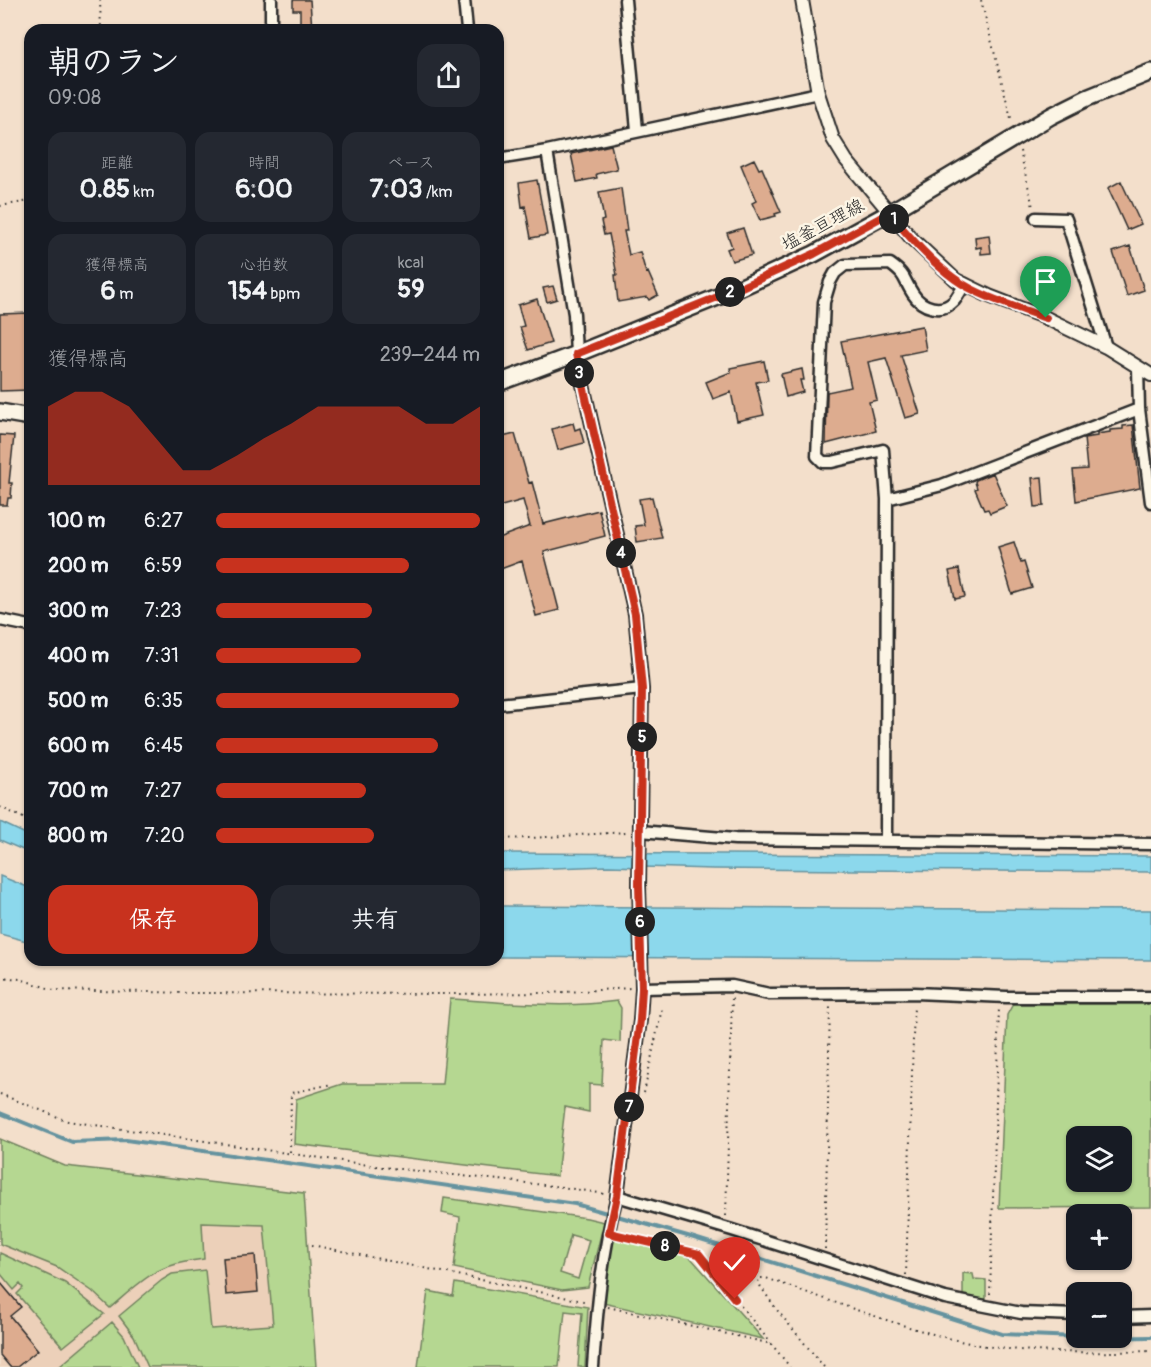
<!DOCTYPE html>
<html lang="ja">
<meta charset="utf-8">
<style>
:root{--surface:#171b24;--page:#242831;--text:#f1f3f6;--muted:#9ea1a6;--accent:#c8321e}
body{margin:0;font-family:Pangolin,"Klee One",sans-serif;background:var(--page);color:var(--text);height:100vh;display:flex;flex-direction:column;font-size:22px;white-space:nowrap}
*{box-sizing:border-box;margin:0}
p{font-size:20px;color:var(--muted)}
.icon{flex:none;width:33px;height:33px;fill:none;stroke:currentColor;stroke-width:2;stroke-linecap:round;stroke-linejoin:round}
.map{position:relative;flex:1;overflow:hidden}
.side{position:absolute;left:24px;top:24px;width:480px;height:942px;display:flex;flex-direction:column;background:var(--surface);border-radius:18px;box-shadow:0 2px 4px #0004}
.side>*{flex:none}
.tools{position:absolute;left:1066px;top:1126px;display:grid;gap:12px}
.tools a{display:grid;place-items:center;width:66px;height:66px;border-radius:12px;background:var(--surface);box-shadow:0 2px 4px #0004;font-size:30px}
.pin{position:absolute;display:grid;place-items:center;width:51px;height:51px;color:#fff;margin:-62px -26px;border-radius:50% 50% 50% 0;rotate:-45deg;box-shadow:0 0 6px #0007}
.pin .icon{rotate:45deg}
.km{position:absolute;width:30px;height:30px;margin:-15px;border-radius:50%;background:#222;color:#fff;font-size:16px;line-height:30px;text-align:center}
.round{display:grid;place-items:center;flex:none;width:63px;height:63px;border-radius:18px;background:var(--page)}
.summary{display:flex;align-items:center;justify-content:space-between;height:102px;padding:0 24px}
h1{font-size:33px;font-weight:800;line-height:45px}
.metrics{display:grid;grid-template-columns:repeat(3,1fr);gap:9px;height:102px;padding:6px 24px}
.metrics div{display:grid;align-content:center;border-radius:15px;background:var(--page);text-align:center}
.metrics b{font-size:26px;font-weight:800}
.metrics small{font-size:16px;font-weight:400}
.metrics p{font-size:16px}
.chart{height:168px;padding:12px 24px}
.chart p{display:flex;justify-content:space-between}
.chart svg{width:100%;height:108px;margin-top:6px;fill:var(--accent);opacity:.7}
.primary-button{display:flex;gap:12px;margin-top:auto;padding:12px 24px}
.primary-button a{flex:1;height:69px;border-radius:18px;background:var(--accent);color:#fff;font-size:24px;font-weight:800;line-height:69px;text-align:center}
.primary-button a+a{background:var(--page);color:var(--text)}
ul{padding:0 24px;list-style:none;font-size:20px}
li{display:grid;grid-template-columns:96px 72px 1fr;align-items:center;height:45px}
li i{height:15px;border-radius:8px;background:var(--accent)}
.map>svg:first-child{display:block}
.built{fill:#ecd0b9}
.green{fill:#b5d791;stroke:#70815e;stroke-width:1.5;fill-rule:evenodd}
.water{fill:#8cd8ec;stroke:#65939f;stroke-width:1.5}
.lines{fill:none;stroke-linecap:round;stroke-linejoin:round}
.stream{stroke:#65939f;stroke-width:4}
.building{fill:#ddac8f;stroke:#2b2b2b;stroke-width:1.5}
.minor-casing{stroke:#2b2b2b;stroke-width:15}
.tertiary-casing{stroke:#2b2b2b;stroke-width:16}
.primary-casing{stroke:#2b2b2b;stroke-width:20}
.path{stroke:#2b2b2b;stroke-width:2;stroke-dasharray:1.5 4.5;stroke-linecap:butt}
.minor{stroke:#fcf5e5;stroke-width:10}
.tertiary{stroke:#fcf5e5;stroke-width:12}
.primary{stroke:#fcf5e5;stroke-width:15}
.route-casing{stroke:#fff;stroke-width:12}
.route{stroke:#c8321e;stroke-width:8}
.labels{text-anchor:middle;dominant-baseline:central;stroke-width:5;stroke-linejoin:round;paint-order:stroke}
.street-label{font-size:18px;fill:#2b2b2b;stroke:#fcf5e5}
</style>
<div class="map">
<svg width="1151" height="1367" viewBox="0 0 1151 1367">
<rect width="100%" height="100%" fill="#f3dfcb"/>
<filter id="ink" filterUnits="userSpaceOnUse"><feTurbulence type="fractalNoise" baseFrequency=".0167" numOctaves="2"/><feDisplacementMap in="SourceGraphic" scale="12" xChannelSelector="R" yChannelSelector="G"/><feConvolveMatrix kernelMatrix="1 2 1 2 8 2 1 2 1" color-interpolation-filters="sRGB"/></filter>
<g filter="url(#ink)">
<path class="built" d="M0 1139 65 1166 304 1193 316 1367H0Z"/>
<path class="green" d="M450 999C505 1002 562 1009 617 1001L621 1008 620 1042 604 1040 602 1085 589 1084V1112L565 1107 557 1176 294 1144 296 1099 342 1084H442Z
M1013 1004H1151V1207L999 1208 1007 1015ZM1077 1137H1122V1182H1077Z
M0 1139 65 1166 304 1193 316 1367H148L134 1336 119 1316 162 1280 172 1274 205 1270 211 1329 273 1325 264 1225 202 1223 204 1259C156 1264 145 1278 110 1308L92 1291 57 1267 0 1244Z
M444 1198 587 1218 604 1222 588 1287 562 1290 454 1268 460 1217 442 1213ZM571 1235 589 1240 578 1279 560 1273Z
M615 1237 683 1254 691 1258 763 1339 603 1303V1289L612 1240Z
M0 1253 65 1283 104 1314 63 1347 17 1294 23 1288 20 1284 14 1290 0 1273Z
M963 1273 973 1274 974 1279 986 1280V1299L981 1302 963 1296Z
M455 1283 588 1307 585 1367H578L582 1313 565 1311 559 1367H418L428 1291 453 1296Z
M112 1322 124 1336 138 1367H59Z"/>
<path class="water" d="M0 822 30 836V853L0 840Z
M498 853 1151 856V872L713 869 608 866 498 870Z
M0 876 30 888V942L0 934Z
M498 906 1151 910V960L498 957Z"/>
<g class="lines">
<path class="stream" d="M0 1113 72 1142 126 1140 575 1204 691 1237 1002 1334 1077 1337
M1095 1338 1151 1337"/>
</g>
<path class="building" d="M293 0H310L312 30H300V10H293Z
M611 145 617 169 596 174 597 178 577 182 571 154Z
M754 159 759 169 762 168 781 212 775 214 776 216 760 220 752 203 756 201 741 165Z
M537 180 547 235 531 238 525 206 522 207 519 183Z
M1121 181 1141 224 1127 230 1108 188Z
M621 188 627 231H624L629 255 640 252 646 273 648 272 658 295 649 300 647 297 618 302 615 275H617L609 234 604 235 601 221 604 220 599 192Z
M743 228 752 255 732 261 727 249 732 247 727 233Z
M989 235 991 253 981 254V247L976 248 975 237Z
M1130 246 1144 290 1127 296 1113 252Z
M553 286 557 299 547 302 543 288Z
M537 299 551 343 528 350 520 327 524 326 518 305Z
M30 313V390L0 391V314Z
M922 326 926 350 901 355 920 414 905 418 886 358 868 362 877 400 869 402 876 431 826 444 827 392 851 387 841 341Z
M764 361 768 380 756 382 764 415 737 421 731 392 713 399 706 382 731 372 730 368Z
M802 369 804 380H800L803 392 786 397 781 374Z
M573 423 575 430 580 428 584 443 558 450 552 429Z
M1133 425 1140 488 1076 501 1073 470 1087 469 1084 438 1097 436V434L1110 432V430L1123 429V426Z
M515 434 529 483 532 482 543 524 599 510 605 536 544 552 559 610 536 616 522 561 498 570V538L530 526 523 500 498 507V438Z
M0 435 14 436 9 483H12L11 498H8L7 505H0Z
M993 473 1007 506 990 513 988 509 984 510 975 489 977 488 975 482 976 480Z
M1042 477 1044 506 1035 507 1032 478Z
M652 497 662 538 637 542 635 526 644 525 639 499Z
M1014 542 1021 563 1024 562 1032 588 1012 594 998 547Z
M959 569 965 597 955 599 949 571Z
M255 1255 258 1292 226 1295 223 1258Z
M0 1282 21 1307 10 1316 38 1350 17 1367H10L0 1355Z"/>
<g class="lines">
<defs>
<path id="minor" d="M271 0V30
M464 0 467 30
M625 0 637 130
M547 151 574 314 576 354
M498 159 547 151 818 93
M1036 218 1066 219 1106 347
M1138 368 1139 409 1151 502
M887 499 942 485 1139 409
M0 620 30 626
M498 704 642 689
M640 831 735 839 1151 844
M886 841 887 499 883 450 832 462H823L817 456 824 302 830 282 835 273 845 265 890 264C907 276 903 279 913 294 922 308 942 314 954 301 958 296 961 290 965 284
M642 988 732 986 769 994 915 993 1006 997H1151
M1122 1317 1151 1316
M593 1367C597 1310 602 1252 617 1196L732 1230 945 1298 1021 1313 1077 1315"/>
<path id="tertiary" d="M802 0 818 93 833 139 846 160 911 238 956 280 989 296 1046 318 1106 347 1151 375
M576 354 635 614 642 689 639 886 642 988 640 1020 617 1196"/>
<path id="primary" d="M498 383 576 354 735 290 814 254 889 213 1051 116 1087 98 1151 72
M0 412 30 417"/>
</defs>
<use href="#minor" class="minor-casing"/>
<use href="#tertiary" class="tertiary-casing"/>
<use href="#primary" class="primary-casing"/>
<path class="path" d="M100 0 101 30
M981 0 1012 122
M1020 151 1033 207
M0 206 30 201
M0 807 30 821
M498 839 530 838 627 832
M0 977 20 979 54 990 190 993 454 994 549 993 631 988
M644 1093 662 1008
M0 1094 68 1121 382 1167 562 1187 605 1194
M290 1152 291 1093 332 1084
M726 1216 732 997
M618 1235 699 1254 790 1367
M312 1245 588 1302
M825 1249 830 1005
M906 1275 914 1005
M990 1294 999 1007
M608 1307 772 1344
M824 1367 777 1310 758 1283 759 1278H766C829 1300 891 1324 956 1340 1016 1355 1090 1353 1151 1351"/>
<use href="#minor" class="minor"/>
<use href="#tertiary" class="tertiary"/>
<use href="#primary" class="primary"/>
</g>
</g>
<g class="lines" filter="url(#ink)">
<defs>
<path id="route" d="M735 1299 699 1254 609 1233 617 1196 640 1020 642 988 639 885 642 689 635 614 576 354 735 290 814 254 889 213C908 235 931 262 955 279 978 296 1019 308 1046 318"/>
</defs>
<use href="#route" class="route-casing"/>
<use href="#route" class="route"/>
</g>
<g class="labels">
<g class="street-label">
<text transform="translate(823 225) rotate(-28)">塩釜亘理線</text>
</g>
</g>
</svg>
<div class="tools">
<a><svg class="icon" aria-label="layers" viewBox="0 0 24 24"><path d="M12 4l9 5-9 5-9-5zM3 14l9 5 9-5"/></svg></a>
<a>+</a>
<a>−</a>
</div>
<div class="pin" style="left:1046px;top:318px;background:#1e9e55"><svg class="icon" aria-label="arrive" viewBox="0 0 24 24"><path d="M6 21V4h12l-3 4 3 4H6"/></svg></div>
<div class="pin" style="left:735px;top:1299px;background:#d93025"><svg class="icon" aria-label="check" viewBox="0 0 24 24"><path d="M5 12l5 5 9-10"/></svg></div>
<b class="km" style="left:894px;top:219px">1</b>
<b class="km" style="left:730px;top:292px">2</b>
<b class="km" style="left:579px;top:373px">3</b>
<b class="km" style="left:621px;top:553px">4</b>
<b class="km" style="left:642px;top:737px">5</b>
<b class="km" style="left:640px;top:922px">6</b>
<b class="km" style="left:629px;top:1107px">7</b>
<b class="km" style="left:665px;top:1246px">8</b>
<section class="side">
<div class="summary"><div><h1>朝のラン</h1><p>09:08</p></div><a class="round"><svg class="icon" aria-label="share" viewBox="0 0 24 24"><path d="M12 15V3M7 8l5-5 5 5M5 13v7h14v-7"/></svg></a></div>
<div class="metrics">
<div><p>距離</p><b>0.85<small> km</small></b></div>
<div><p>時間</p><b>6:00</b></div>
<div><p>ペース</p><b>7:03<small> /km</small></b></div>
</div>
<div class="metrics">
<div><p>獲得標高</p><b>6<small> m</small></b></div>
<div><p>心拍数</p><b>154<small> bpm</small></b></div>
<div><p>kcal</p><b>59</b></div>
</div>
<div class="chart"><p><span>獲得標高</span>239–244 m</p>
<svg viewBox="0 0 160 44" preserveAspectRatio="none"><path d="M0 44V12L10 6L20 6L30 12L40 25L50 38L60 38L70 32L80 25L90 19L100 12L110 12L120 12L130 12L140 19L150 19L160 12V44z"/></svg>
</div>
<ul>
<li><b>100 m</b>6:27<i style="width:100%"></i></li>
<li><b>200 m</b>6:59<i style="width:73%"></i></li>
<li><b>300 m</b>7:23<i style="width:59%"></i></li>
<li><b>400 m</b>7:31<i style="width:55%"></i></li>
<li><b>500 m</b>6:35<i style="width:92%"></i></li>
<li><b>600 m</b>6:45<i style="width:84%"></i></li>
<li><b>700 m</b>7:27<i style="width:57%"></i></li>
<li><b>800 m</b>7:20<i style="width:60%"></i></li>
</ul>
<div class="primary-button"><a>保存</a><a>共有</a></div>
</section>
</div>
